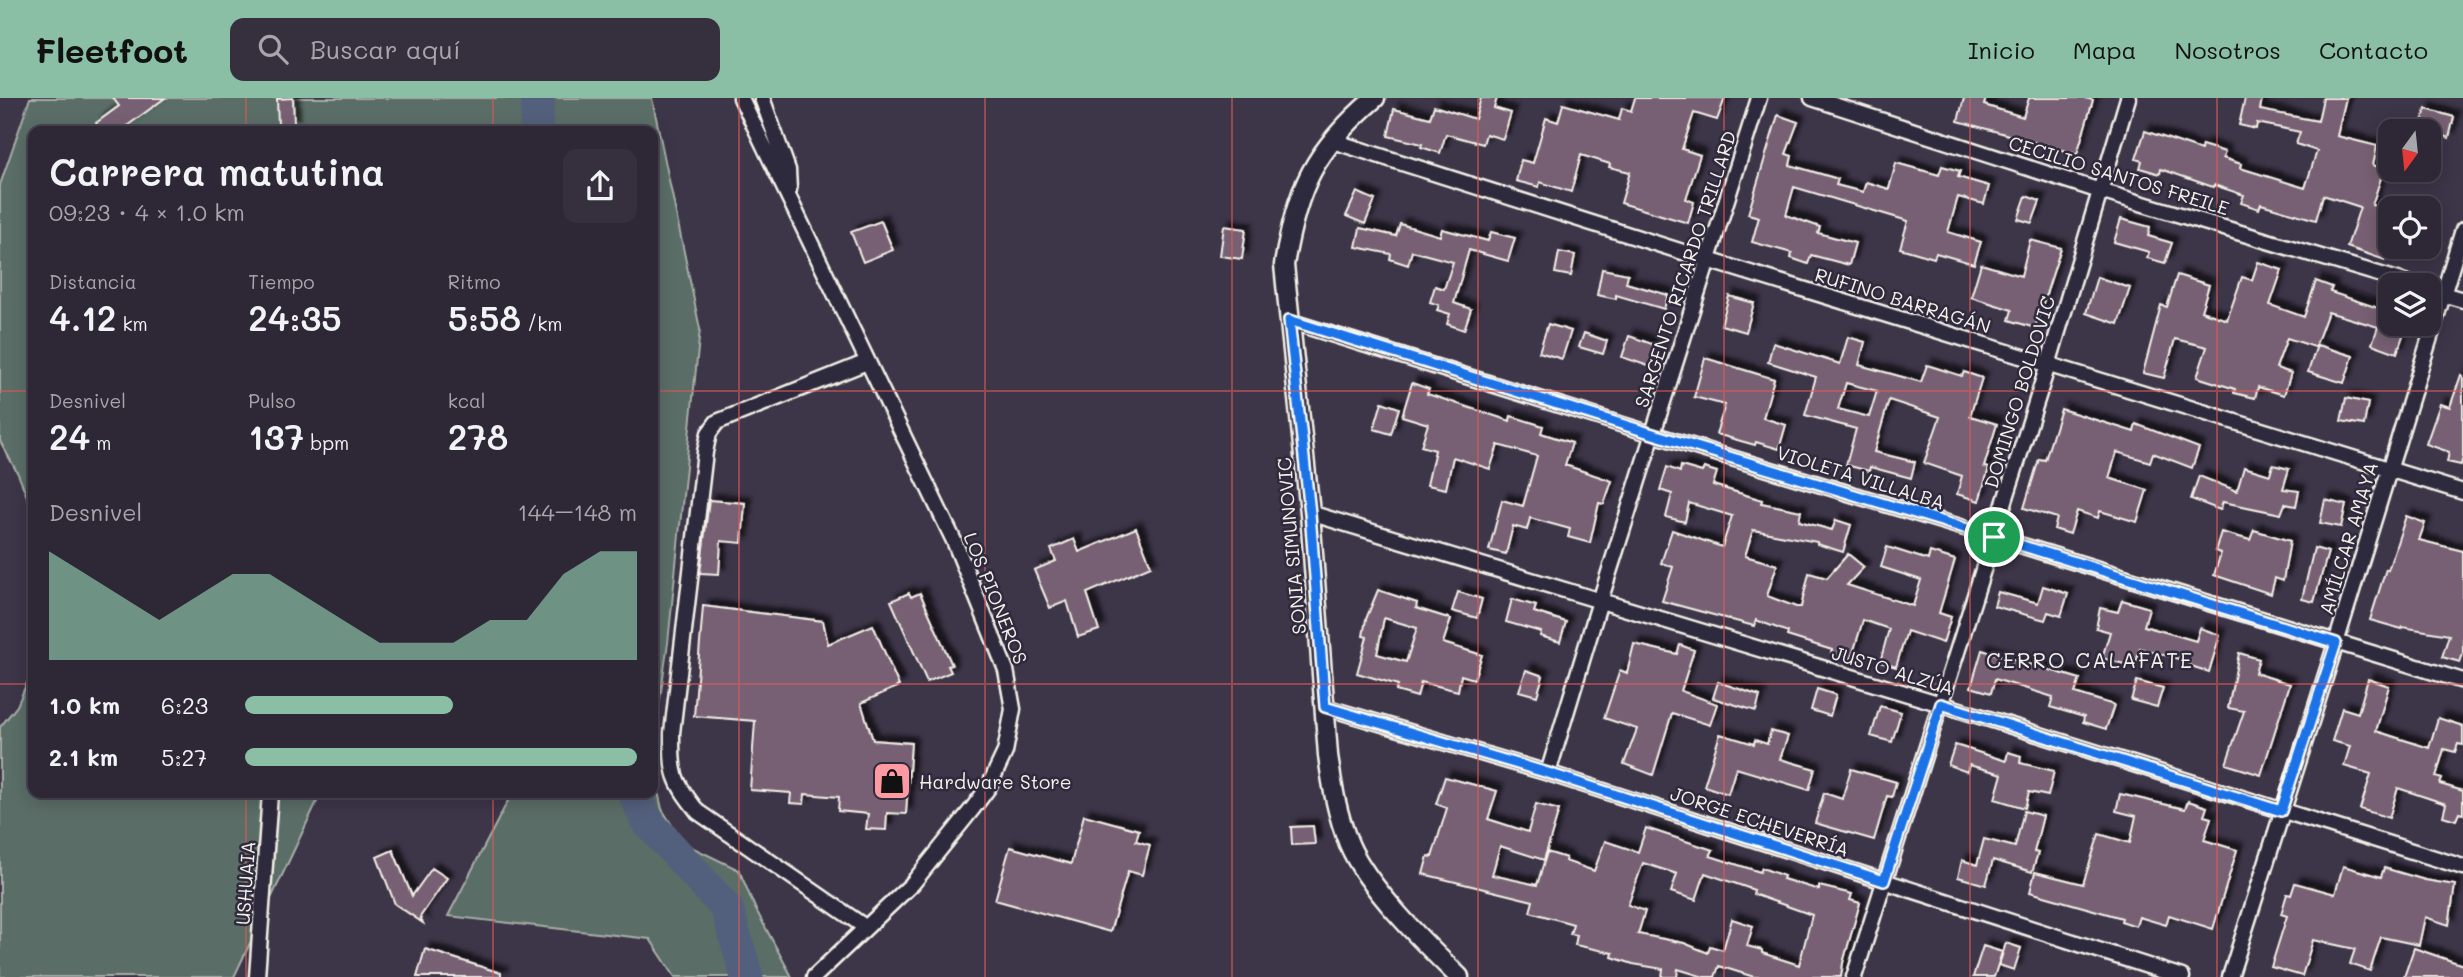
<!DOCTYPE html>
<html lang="es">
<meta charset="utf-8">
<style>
:root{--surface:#2e2836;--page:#36303e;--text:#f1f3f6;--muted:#a7a6ad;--line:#494451;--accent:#8abfa5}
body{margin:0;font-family:Mali,sans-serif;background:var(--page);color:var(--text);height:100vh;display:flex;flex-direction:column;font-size:26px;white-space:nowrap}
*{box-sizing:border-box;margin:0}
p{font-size:23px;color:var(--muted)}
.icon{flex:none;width:38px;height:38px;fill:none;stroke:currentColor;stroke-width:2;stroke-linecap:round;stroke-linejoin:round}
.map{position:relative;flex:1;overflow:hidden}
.sheet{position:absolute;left:28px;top:28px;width:630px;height:672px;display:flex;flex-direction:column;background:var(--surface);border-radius:14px;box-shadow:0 4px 18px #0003,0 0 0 2px var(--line)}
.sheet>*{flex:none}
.needle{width:46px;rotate:195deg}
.tools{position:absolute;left:2378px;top:21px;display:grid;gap:14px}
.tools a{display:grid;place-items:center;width:63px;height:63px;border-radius:14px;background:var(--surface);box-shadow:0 4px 18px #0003,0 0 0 2px var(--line);font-size:35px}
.pin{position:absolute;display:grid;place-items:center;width:60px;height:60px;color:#fff;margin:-30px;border:4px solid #fff;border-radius:50%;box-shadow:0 2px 7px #0007}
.round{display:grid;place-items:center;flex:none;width:74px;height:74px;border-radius:14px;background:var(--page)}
.headline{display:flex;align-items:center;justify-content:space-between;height:119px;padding:0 21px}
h1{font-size:38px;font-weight:600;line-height:52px}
.metrics{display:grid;grid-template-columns:repeat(3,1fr);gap:10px;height:119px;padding:7px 21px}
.metrics div{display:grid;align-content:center}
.metrics b{font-size:35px;font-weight:600}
.metrics small{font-size:19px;font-weight:400}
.metrics p{font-size:19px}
.chart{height:196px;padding:14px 21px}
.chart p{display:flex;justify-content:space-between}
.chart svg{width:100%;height:126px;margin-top:7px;fill:var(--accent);opacity:.7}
ul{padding:0 21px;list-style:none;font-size:23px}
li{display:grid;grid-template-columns:112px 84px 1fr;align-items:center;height:52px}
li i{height:18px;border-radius:9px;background:var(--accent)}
header{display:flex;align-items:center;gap:42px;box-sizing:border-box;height:98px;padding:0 35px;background:var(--accent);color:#111}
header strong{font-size:33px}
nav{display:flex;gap:38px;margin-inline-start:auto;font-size:24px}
.search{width:490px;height:63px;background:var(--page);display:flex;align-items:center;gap:18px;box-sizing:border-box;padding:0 24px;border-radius:14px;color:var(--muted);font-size:26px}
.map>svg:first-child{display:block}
.green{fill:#5a6d66;stroke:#a7afa7;stroke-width:2}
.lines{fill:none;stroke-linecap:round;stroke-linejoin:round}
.river{stroke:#53617d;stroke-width:33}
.building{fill:#776073;stroke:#f4f1e8;stroke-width:2;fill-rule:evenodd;filter:url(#shadow)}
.minor-casing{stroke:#f4f1e8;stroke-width:19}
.tertiary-casing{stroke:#f4f1e8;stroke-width:23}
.minor{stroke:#2f2a3d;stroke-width:14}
.tertiary{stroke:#2f2a3d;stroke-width:18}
.route-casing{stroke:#fff;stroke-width:14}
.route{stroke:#1a73e8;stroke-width:9}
.grid{fill:none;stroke:#de5a58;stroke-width:2;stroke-opacity:0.55}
.labels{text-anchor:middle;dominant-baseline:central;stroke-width:5;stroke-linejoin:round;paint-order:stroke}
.street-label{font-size:19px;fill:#f4f1e8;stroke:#2f2a3d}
.poi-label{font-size:19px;fill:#f4f1e8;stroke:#2f2a3d;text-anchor:start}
.neighbourhood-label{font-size:21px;letter-spacing:2px;fill:#f4f1e8;stroke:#2f2a3d}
</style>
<header>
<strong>Fleetfoot</strong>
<div class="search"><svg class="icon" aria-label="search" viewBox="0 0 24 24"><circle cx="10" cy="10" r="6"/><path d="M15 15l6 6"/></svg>Buscar aquí</div>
<nav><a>Inicio</a><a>Mapa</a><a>Nosotros</a><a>Contacto</a></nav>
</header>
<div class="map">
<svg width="2463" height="879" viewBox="0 0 2463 879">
<defs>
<filter id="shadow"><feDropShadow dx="6" dy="-6" stdDeviation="2" flood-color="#0009"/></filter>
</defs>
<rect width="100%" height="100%" fill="#3d3548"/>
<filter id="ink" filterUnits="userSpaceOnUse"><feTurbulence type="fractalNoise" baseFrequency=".0143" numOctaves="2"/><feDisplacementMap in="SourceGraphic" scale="14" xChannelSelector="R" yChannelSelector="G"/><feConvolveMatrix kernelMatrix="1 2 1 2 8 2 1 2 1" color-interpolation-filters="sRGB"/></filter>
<g filter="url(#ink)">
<path class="green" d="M30 0H652L700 231 668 545 653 649V33H33V414L18 376 0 343V87Z
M33 571V695H321L234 879H0V629L17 608Z
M653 672 662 711 683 745 739 772 755 810 792 879H675L650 841 448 818 512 695H653Z"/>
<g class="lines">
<path class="river" d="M536 33 538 0
M634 695 647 723 727 811 747 879"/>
</g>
<path class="building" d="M113 0H165L120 33H102L96 25 119 8Z
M293 0 294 26 278 27 277 1Z
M1481 0H1497L1494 10 1511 15 1503 41 1486 36 1483 46 1446 36 1440 55 1421 49 1422 46 1388 38 1394 11 1430 20 1434 8 1475 21Z
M1635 0H1725L1717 22 1694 15 1682 51 1700 57 1686 101 1694 104 1688 125 1621 105 1630 74 1609 69 1610 66 1581 57 1571 94 1540 84 1539 89 1516 83 1521 62 1533 65 1546 20 1558 24 1563 6 1619 22 1622 10 1631 13Z
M1964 0H1986L1984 7 2023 19 2029 0H2085L2093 2 2077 56 1958 23Z
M2245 0H2262L2260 12 2318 23 2323 0H2346L2337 38 2377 48 2373 67 2384 71 2372 107 2390 113V146L2385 162 2347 149 2360 109 2323 97 2316 122 2261 106 2259 111 2241 105 2244 97 2214 87 2213 89 2161 71 2160 76 2140 70 2142 63 2136 61 2145 33 2201 52 2202 47 2225 54 2223 60 2241 66 2240 70 2305 90 2317 53 2296 46 2300 34 2257 25 2256 31 2239 27Z
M2426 11 2454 19 2449 40 2429 33H2420Z
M1778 17 1798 24 1786 56 1792 58 1790 67 1838 81 1836 87 1863 94 1866 84 1889 91 1896 65 1939 77 1942 68 1960 73 1958 79 1989 88 1984 106 1958 99 1948 134 1981 144 1974 166 1936 155 1934 160 1900 150 1908 123 1794 89 1786 117 1820 129 1818 135 1855 145 1849 167 1811 157 1808 166 1791 160 1792 155 1752 144 1759 119 1748 116Z
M1357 94 1375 102 1365 126 1346 118Z
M2026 98 2040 103 2032 125 2018 121Z
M2121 121 2150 129 2148 138 2172 145 2165 165 2147 160 2149 154 2114 144Z
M881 123 893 152 863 164 851 134Z
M1400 126 1440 138 1442 131 1488 143 1491 134 1515 140 1508 163 1469 152 1454 205 1471 211 1464 232 1447 226 1450 216 1437 212 1439 207 1430 204 1435 188 1444 191 1453 164 1412 153 1408 167 1390 161 1391 156 1356 149 1360 130 1396 138Z
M1224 128 1246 131 1242 161 1220 158Z
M2030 142 2061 150 2035 230 2009 222 2012 212 1971 199 1981 166 2021 178Z
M1559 154 1575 157 1571 178 1555 175Z
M2258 164 2282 172 2270 207 2304 219 2316 183 2332 189 2330 194 2390 214V226H2407L2397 255 2372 246 2378 229 2328 214 2315 249 2287 240 2276 270 2291 275 2284 297 2258 289 2255 300 2234 295 2235 291 2197 279 2207 249 2175 241 2164 280 2143 275 2161 207 2167 209 2177 177 2209 187 2201 213 2227 222 2242 179 2252 182Z
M1602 171 1628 176 1626 185 1668 197 1664 211 1616 197V201L1597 197Z
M2097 179 2130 190 2118 226 2086 215Z
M1729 198 1754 205 1746 234 1721 227Z
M1548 226 1571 233 1562 261 1539 254Z
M1584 235 1607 243 1603 256 1579 249Z
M1629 238 1658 248 1651 269 1622 259Z
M1848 239 1865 244 1859 267 1921 284 1927 267 1962 278 1964 274 1982 280 1970 318 1997 326 1984 369 1989 370 1979 403 1957 396 1962 378 1924 365 1940 319 1889 302 1874 354 1915 364 1911 380 1870 369 1869 373 1846 367 1856 331 1805 317 1816 279 1768 264 1773 245 1840 266ZM1846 285 1877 293 1869 319 1838 311Z
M2317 247 2353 258 2344 285 2308 274Z
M1705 260 1774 281 1763 320 1786 327 1779 351 1756 344 1755 347 1716 336 1725 307 1694 299Z
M2461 277 2463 278V359L2461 367 2447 364 2449 354 2426 346 2440 306 2450 309Z
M1412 285 1429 291 1427 296 1510 323 1511 318 1543 328 1541 335 1572 345 1565 367 1612 383 1604 406 1599 405 1590 445 1568 439 1570 431 1530 420 1527 432 1513 428 1506 456 1489 452 1502 402 1523 408 1537 358 1498 347 1490 371 1453 359 1446 391 1427 387 1435 352 1421 348 1428 326 1402 318Z
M2346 300 2368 305 2364 327 2341 323Z
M1382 304 1399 310 1391 336 1374 331Z
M2061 311 2134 334 2136 326 2199 350 2192 370 2153 355 2150 364 2117 354 2109 380 2147 392 2137 424 2100 413 2098 420 2077 413 2070 436 2054 431 2057 420 2024 410 2039 361 2045 362Z
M2273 367 2289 371 2283 391 2299 393 2296 408 2285 406 2281 416 2223 404 2220 412 2191 401 2199 378 2237 393 2244 369 2270 377Z
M1681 368 1702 374 1704 370 1717 374 1713 387 1762 402 1761 405 1801 413 1799 423 1832 432 1836 422 1851 427 1843 454 1817 446V444L1753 432 1745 458 1777 467 1767 498 1796 509H1801L1809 475 1827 480 1848 456 1864 469 1847 487 1913 508 1921 482 1881 469 1887 449 1928 462 1930 454 1955 462 1939 515 1951 519 1943 545 1907 533 1896 569 1880 564 1889 531 1863 522 1851 562 1831 555 1832 552 1787 538 1788 534 1756 522 1754 528 1662 503 1673 469 1661 465 1672 432 1722 449 1732 418 1689 405 1685 424 1666 419 1672 396 1660 392 1667 369 1680 374Z
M709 402 745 405 742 445 721 443 719 476 700 475Z
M2325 402 2346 407 2341 429 2320 425Z
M2406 418 2425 425 2419 442 2463 453V556L2460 564 2442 559 2449 537 2403 529 2402 531 2370 522 2386 471 2388 472Z
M1136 430 1151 468 1087 495 1099 532 1078 539 1067 503 1050 510 1034 472 1056 463 1051 451 1074 441 1079 454Z
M2254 432 2290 443 2283 483 2275 480 2271 496 2214 477 2221 455 2215 453 2221 434 2250 442Z
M2314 450 2328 454 2314 504 2302 501Z
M2043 488 2068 496 2061 518 2048 514 2045 522 1994 508 1998 494 2038 505Z
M1378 492 1417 505 1416 510 1451 521 1443 545 1482 557 1474 581 1461 577 1458 593 1421 584 1417 599 1396 593 1398 587 1357 575 1367 539 1363 538 1366 521ZM1384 520 1417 530 1406 564 1377 556Z
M1458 494 1482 501 1477 520 1452 513Z
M909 495 911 499 920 495 952 567 948 568 951 574 927 584 891 503Z
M1512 501 1536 508 1534 514 1566 524 1560 544 1540 538 1541 534 1506 524Z
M2122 502 2149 510 2144 528 2196 543 2200 530 2220 537 2209 574 2188 567 2189 564 2140 550 2135 569 2102 560 2110 534 2096 530 2100 510 2118 514Z
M703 508 823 523 828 546 873 527 899 588 861 605 873 642 911 645 906 716 887 715 886 732 866 731 868 716 838 713 839 699 805 696 804 706 790 705 791 695 750 692 755 623 694 618Z
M1634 546 1677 556 1680 547 1694 552 1681 593 1717 606 1710 627 1672 615 1653 677 1624 666 1637 631 1604 620 1620 572 1627 575Z
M1982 552 2080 581 2075 595 2114 607 2106 631 2083 624 2084 619 2050 609 2053 599 1995 581 1991 595 1971 589Z
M2239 555 2259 561 2255 575 2290 586 2261 677 2226 666 2244 613 2228 610Z
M1526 572 1543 578 1537 598 1519 593Z
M2368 581 2389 588 2376 633 2429 650 2438 620 2463 628V647L2458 646 2455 654 2444 651 2436 679 2442 681 2440 686 2463 693V716L2459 715 2456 722 2443 718 2446 706 2398 690 2389 720 2360 711 2371 676 2344 668 2350 648 2332 643 2342 610 2358 615Z
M2137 583 2163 590 2157 609 2131 602Z
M1718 584 1760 598 1756 613 1713 600Z
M1817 591 1836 597 1830 618 1811 612Z
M1880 608 1901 614 1892 644 1871 638Z
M1771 633 1788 638 1780 661 1815 671 1809 692 1736 670 1728 696 1704 688 1720 636 1754 646 1755 642 1767 646Z
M1955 647 2006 663 2008 654 2021 658 2020 665 2054 673 2048 698 2029 694 2025 710 1995 701 2002 676 1969 667 1967 674 1948 667Z
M1851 671 1896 684 1892 699 1887 698 1874 742 1815 725 1824 695 1842 701Z
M1445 679 1497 693 1488 721 1528 734 1536 706 1559 712 1544 762 1500 748 1492 777 1537 787 1547 754 1566 760 1565 763 1594 773 1605 743 1638 754 1646 730 1713 752 1710 758 1760 774 1762 770 1784 778 1783 781 1819 792V788L1852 796 1850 802 1860 805 1843 865 1841 879H1754L1719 868 1715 879H1704L1678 871 1677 879H1662L1663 871 1633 866 1612 859 1613 855 1575 847 1577 837 1570 836 1573 826 1530 814 1533 803 1423 776 1428 758 1432 759 1447 710 1436 706ZM1643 765 1677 776 1671 794 1696 802 1705 775 1754 792 1753 796 1812 817 1799 867 1762 855V852L1747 848 1753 828 1732 821 1723 852 1710 848 1708 855 1684 845 1638 836 1645 813 1628 807Z
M2120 696 2185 711 2188 703 2207 709 2204 718 2211 720 2204 742 2237 752 2213 831 2169 817 2166 827 2139 819 2136 828 2121 823 2122 820 2030 794 2035 774 2083 786 2099 736 2130 745 2136 718 2116 713Z
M2024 713 2043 718 2034 754 2038 755 2032 774 1993 762 1986 787 1958 779 1962 762 1977 767 1984 741 2015 749Z
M1084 717 1139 732 1136 743 1150 747 1142 777 1128 773 1110 834 995 802 1010 749 1071 766Z
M1313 728 1315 746 1292 747 1291 729Z
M393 752 412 798 432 770 447 780 420 819 423 825 395 806 377 759Z
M2343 768 2381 779 2384 770 2425 782 2455 787 2449 827 2425 819 2419 847 2381 839 2370 873 2350 866 2355 851 2313 842 2302 878 2271 869 2287 818 2281 816 2287 796 2291 797 2295 785 2335 796Z
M2006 845 2021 850 2014 872 1999 867Z
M1983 848 2002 854 1994 879H1973Z
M2414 850 2463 867V879H2404Z
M425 851 501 875V879H417Z"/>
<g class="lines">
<defs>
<path id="minor" d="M741 0 954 443 1006 572 1013 611 1005 654 988 690 973 710 912 786 814 879
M762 0 788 72 789 92
M1812 0 2100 93 2415 187
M1333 43 1708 162 2463 394
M2429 192 2463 202
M1289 223 1652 336 1994 439 2463 583
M1310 415 1941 606 2463 769
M1325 609 1548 675 2182 879
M1548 675 1600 503 1759 0
M865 829 698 714C672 681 672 676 672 635L705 354 709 335 717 324 867 264
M257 879 270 695
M1854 879 2048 267 2128 0
M2230 879 2336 545 2463 132"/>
<path id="tertiary" d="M1375 0C1314 52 1297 89 1284 167L1310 415 1328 657C1332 687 1337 717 1349 746 1367 789 1425 846 1459 879"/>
</defs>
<use href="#minor" class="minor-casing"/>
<use href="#tertiary" class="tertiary-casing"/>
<use href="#minor" class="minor"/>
<use href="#tertiary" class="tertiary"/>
</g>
</g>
<g class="lines" filter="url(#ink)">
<defs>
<path id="route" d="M1289 222 1653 336 1994 439 2336 545 2281 713 1941 606 1884 783 1548 675 1325 609 1310 415Z"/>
</defs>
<use href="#route" class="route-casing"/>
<use href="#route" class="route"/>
</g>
<path class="grid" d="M246 0V33M493 0V33M739 0V879M985 0V879M1232 0V879M1478 0V879M1724 0V879M1970 0V879M2217 0V879M0 293H33M653 293H2463M0 586H33M653 586H2463M246 695V879M493 695V879"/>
<defs>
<symbol id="shop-square" viewBox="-11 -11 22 22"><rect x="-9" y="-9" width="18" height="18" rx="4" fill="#ff9aa2" stroke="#2f2a3d"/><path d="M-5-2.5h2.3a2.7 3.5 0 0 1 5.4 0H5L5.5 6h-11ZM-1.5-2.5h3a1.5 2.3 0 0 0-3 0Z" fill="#111"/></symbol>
</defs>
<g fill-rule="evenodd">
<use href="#shop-square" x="870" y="661" width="44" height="44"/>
</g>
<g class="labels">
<g class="street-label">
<text transform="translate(2119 77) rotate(17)">CECILIO SANTOS FREILE</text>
<text transform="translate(1685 171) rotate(-72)">SARGENTO RICARDO TRILLARD</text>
<text transform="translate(1903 202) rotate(17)">RUFINO BARRAGÁN</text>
<text transform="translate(2019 294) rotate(-73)">DOMINGO BOLDOVIC</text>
<text transform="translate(1861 379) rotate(17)">VIOLETA VILLALBA</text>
<text transform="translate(2348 440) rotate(-73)">AMÍLCAR AMAYA</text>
<text transform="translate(1291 448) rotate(-95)">SONIA SIMUNOVIC</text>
<text transform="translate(996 500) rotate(68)">LOS PIONEROS</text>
<text transform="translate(1893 572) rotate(17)">JUSTO ALZÚA</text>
<text transform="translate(1760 723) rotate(18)">JORGE ECHEVERRÍA</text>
<text transform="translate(245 785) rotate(-86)">USHUAIA</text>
</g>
<g class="poi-label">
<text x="919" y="683">Hardware Store</text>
</g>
<g class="neighbourhood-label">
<text x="2090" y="561">CERRO CALAFATE</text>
</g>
</g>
</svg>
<div class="tools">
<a><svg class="needle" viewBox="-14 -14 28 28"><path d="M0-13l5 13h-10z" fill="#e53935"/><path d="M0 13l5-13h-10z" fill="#a7a6ad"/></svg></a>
<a><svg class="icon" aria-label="locate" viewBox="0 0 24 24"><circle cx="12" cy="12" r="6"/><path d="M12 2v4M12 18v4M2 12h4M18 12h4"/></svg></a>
<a><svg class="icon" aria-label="layers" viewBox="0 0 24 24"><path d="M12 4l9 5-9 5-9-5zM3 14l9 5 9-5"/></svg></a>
</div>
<div class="pin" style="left:1994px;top:439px;background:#1e9e55"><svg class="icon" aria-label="arrive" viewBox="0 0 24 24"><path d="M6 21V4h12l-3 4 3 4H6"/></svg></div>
<section class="sheet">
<div class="headline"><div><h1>Carrera matutina</h1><p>09:23 · 4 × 1.0 km</p></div><a class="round"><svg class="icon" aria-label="share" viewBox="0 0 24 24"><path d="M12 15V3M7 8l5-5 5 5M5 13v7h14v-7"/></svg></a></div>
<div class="metrics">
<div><p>Distancia</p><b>4.12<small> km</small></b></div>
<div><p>Tiempo</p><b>24:35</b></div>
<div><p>Ritmo</p><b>5:58<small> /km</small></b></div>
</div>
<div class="metrics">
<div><p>Desnivel</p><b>24<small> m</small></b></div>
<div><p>Pulso</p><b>137<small> bpm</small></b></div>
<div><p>kcal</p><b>278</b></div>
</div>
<div class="chart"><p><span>Desnivel</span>144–148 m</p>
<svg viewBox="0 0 160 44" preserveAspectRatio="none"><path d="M0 44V6L10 14L20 22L30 30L40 22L50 14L60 14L70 22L80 30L90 38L100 38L110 38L120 30L130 30L140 14L150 6L160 6V44z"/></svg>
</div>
<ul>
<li><b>1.0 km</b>6:23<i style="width:53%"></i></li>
<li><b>2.1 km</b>5:27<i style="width:100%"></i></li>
</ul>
</section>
</div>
